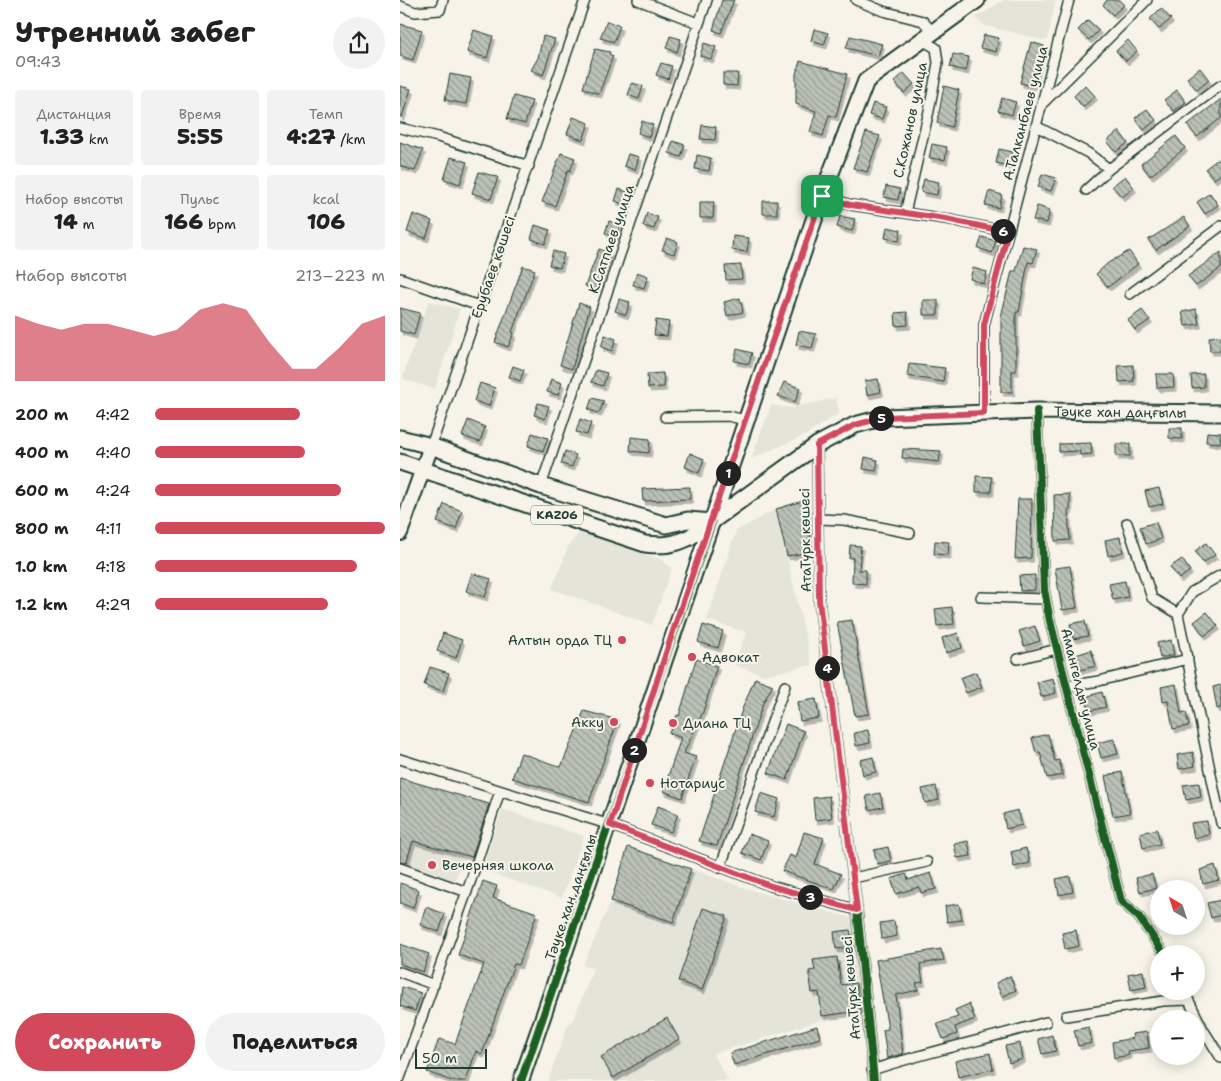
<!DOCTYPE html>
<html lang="ru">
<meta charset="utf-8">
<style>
:root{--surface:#fff;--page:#f2f2f2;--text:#222;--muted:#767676;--accent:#d1495b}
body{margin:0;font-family:"Shantell Sans",sans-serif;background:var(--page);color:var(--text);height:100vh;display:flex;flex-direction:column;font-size:19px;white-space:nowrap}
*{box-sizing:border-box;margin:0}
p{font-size:16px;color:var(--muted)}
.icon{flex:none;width:28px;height:28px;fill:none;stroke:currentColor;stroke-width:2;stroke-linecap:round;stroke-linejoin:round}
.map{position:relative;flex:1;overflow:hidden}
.panel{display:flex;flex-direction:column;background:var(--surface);width:400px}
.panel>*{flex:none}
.needle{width:32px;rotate:321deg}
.buttons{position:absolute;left:750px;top:880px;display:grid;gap:10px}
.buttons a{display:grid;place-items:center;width:55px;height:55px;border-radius:50%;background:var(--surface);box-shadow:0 2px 12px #0003;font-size:25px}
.scale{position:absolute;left:15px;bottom:12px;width:72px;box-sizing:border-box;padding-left:5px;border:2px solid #1f3d34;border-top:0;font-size:14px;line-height:18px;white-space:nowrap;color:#1f3d34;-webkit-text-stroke:4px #f7f3e8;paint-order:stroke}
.pin{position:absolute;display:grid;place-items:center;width:42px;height:42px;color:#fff;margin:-21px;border-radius:10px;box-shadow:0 2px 8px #0006}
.km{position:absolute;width:25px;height:25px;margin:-12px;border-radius:50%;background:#222;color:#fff;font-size:14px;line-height:25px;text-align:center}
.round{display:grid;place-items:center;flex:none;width:52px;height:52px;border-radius:26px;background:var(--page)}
.overview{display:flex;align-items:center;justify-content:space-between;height:85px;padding:0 15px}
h1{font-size:28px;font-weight:800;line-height:38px}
.stats{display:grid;grid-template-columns:repeat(3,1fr);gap:8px;height:85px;padding:5px 15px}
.stats div{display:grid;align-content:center;border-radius:5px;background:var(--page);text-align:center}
.stats b{font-size:21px;font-weight:800}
.stats small{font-size:14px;font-weight:400}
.stats p{font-size:14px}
.chart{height:140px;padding:10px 15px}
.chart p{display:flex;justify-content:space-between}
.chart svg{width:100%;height:90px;margin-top:5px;fill:var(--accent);opacity:.7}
.primary-button{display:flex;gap:10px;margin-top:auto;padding:10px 15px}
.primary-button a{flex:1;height:58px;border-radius:30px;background:var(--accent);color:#fff;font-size:20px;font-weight:800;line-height:58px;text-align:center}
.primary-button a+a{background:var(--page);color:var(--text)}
ul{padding:0 15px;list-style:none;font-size:16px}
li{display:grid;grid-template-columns:80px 60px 1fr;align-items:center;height:38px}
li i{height:12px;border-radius:6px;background:var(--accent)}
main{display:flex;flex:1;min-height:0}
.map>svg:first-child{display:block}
.built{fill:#e5e4d9}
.building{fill:url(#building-back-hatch);stroke:#1f3d34;filter:url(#shadow)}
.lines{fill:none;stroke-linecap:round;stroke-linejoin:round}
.street-casing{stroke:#1f3d34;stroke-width:12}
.secondary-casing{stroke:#1f3d34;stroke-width:18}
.primary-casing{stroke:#1f3d34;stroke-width:19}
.street{stroke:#f7f3e8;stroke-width:9}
.secondary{stroke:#f7f3e8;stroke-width:14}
.primary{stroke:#f7f3e8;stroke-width:15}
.cycleway-casing{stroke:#f7f3e8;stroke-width:11}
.cycleway{stroke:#1b5e20;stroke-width:8}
.route-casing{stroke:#fff;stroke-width:10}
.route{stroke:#d1495b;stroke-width:6}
.poi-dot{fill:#d1495b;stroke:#f7f3e8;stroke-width:2}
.labels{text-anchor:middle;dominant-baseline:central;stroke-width:4;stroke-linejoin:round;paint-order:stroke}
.shield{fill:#f7f3e8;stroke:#60746a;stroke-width:1}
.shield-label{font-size:12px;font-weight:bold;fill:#1f3d34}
.street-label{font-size:14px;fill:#1f3d34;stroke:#f7f3e8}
.poi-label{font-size:14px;fill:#1f3d34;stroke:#f7f3e8;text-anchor:start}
</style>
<main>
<section class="panel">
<div class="overview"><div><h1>Утренний забег</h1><p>09:43</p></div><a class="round"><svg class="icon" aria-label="share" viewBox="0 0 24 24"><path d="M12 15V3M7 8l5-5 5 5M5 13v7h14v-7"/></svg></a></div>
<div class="stats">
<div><p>Дистанция</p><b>1.33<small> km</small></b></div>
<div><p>Время</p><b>5:55</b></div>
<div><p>Темп</p><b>4:27<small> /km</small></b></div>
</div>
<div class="stats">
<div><p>Набор высоты</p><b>14<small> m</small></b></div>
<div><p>Пульс</p><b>166<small> bpm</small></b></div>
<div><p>kcal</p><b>106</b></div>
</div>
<div class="chart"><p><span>Набор высоты</span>213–223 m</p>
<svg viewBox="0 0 160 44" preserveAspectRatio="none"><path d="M0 44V12L10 16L20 19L30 16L40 16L50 19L60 22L70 19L80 9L90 6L100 9L110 25L120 38L130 38L140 28L150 16L160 12V44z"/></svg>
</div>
<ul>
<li><b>200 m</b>4:42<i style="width:63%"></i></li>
<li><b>400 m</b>4:40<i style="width:65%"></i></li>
<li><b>600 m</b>4:24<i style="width:81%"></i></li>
<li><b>800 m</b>4:11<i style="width:100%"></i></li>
<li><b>1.0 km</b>4:18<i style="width:88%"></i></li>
<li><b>1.2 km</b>4:29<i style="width:75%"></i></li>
</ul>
<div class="primary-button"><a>Сохранить</a><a>Поделиться</a></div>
</section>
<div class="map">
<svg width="821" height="1081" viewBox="0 0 821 1081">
<defs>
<pattern id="building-back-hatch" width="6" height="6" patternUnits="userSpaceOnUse" patternTransform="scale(1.25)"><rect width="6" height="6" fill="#bbc1b6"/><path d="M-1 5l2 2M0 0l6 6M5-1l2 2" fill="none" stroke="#979e95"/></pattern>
<filter id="shadow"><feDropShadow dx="2.5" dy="4" stdDeviation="0" flood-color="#0004"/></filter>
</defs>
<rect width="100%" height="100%" fill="#f7f3e8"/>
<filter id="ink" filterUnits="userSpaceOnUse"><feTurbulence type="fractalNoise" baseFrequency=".02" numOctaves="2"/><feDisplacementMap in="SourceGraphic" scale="10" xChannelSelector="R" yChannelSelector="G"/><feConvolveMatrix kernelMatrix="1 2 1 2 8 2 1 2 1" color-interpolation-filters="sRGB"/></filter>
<g filter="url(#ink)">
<path class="built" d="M604 0H656L647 41 586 26 575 18Z
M29 301 60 309 35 389 2 379Z
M436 398 439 413 406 435 351 459 371 405 391 408Z
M376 509 412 665 364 675 334 665 346 632 307 620 336 531Z
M180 532 262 560 272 568 252 625 152 589 169 545Z
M102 809 184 836 162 898 82 870Z
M13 841 64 855 55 881 6 863Z
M291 869 351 890 451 918 460 1008 313 1054 329 1081H148L167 1027 175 1016 193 969 183 965 211 901 273 922Z"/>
<path class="building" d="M322 0H334L321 33 313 30Z
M707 0H719L724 5 713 15 703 5Z
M761 8 771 19 759 29 750 19Z
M688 20 699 30 689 40 678 30Z
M207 21 220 26 214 42 200 38Z
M0 24 22 30 13 60 0 56Z
M414 29 428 33 424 45 411 41Z
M74 30 93 36 87 58 67 52Z
M584 35 599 38 596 52 580 48Z
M143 36 155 39 143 75 131 70 138 58Z
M270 36 281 39 277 52 266 48Z
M450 36 482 44 478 56 446 48Z
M728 40 737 51 726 61 716 51Z
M631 42 644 46 633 86 620 83Z
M304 43 316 47 311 59 300 56Z
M195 49 210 52 209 54 213 56 199 94 183 88Z
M553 54 569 57 566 71 550 67Z
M400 61 447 74 436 117 429 115 423 136 410 132 416 111 396 104V74Z
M261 63 272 66 268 79 256 75Z
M800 68 809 80 797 90 787 78Z
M323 73H338L337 86 323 85Z
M504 73 514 84 504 93 494 82Z
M50 74 71 78 66 104 45 100Z
M232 83 243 86 239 99 228 95Z
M685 85 695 96 683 107 674 96Z
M0 86 11 89 2 117H0Z
M544 86 559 90 552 127 537 123Z
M777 90 786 102 774 111 764 100Z
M114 96 132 101 125 124 107 119Z
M602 98 616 102 612 115 598 111Z
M821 99V118L797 137 787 125Z
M473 103 486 107 482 119 469 115Z
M747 109 756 120 744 130 735 118Z
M173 117 189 123 183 140 167 134Z
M242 121 253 125 249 137 238 133Z
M302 125 316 127 315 140 300 139Z
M719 131 728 143 716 152 707 141Z
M466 132 480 136 467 172 453 168Z
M776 136 785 148 750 176 741 164Z
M273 141 285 145 281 157 269 153Z
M0 142 23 150 15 171 0 166Z
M532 144 547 147 545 160 529 158Z
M599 149 613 152 609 166 596 163Z
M161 153 175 158 170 171 168 170 155 206 142 202Z
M228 154 239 157 235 170 224 166Z
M297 155 311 158 309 171 295 169Z
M51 157 67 162 60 184 44 179Z
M818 159 821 163V174L814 179 805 169Z
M79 172 98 177 91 199 72 193Z
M642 174 656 178 651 191 638 187Z
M725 176 734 188 722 197 712 186Z
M524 179 539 182 537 195 521 192Z
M486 186 500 189 498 200 484 197Z
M219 189 230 193 226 205 215 201Z
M589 191 602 195 599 208 585 205Z
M810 193 818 205 805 214 797 202Z
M363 201H377V214H363Z
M300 202H314L313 218H300Z
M637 206 650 210 647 223 633 220Z
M247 213 258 217 254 229 243 226Z
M13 214 32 221 26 238 7 232Z
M440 216 455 219 452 231 437 227Z
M784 217 790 226 756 250 748 240Z
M209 221 220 225 216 237 205 233Z
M135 225 150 230 145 244 131 239Z
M487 227 501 230 499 241 485 238Z
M333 236 349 238 347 252 332 250Z
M582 237 596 241 592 253 578 248Z
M267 238 278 242 274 254 262 250Z
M623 246 637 249 633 263 628 262 619 312H616V371H612V392H601V317L612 271H616Z
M199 249 210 253 196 290 185 286Z
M153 251 164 254 160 268 149 265Z
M729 251 738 264 708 287 696 274 708 263Z
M821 252V268L796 286 788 276Z
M341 265 342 279 326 280 325 266Z
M123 266 135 270 112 332 114 333 108 347 95 342Z
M573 268 587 272 584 284 570 279Z
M237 272 248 276 244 288 233 285Z
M340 298 343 312 327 316 324 302Z
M219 299 230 302 226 315 215 311Z
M523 300H538V315H523Z
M179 303 190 307 172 369 160 365Z
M0 308 20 313 14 335 0 331Z
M796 309 799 324 785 326 782 312Z
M742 310 750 320 735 330 728 320Z
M507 312 508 325 496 326 495 313Z
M256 320 269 322 267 336 254 335Z
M399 331 416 334 412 348 396 345Z
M205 335 216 339 212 351 201 347Z
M821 336V351H810L809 337Z
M337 349 352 353 349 364 334 361Z
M509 364 545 368 543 382 507 376Z
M733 365 734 381 719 382 718 366Z
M113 366 124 370 120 381 109 377Z
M196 370 207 373 203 386 191 382Z
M263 373 264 387 248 388 247 374Z
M756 374H773L774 387 757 388Z
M804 374V387L792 388 791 375Z
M151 379 162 383 158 395 147 392Z
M478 379 481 392 467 395 465 381Z
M384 382 400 388 395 402 378 396Z
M80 383 95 388 89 406 74 401Z
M192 398 204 401 199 413 188 410Z
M138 403 149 406 145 419 134 415Z
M180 419 191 423 187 435 176 432Z
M68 420 85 427 80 442 62 436Z
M769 428H782V439L769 438Z
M807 432 821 433 820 443 806 442Z
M132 433 148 438 143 451 128 446Z
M231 437 250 439 249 453 230 451Z
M691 443 692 454 680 455V451L659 452V444Z
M716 444H730V456H716Z
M503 449 541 451 539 462 502 458Z
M165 451 176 455 172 467 161 464Z
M290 453 304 459 299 473 285 467Z
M465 457 478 460 476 471 463 469Z
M576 476 592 477 591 492H576Z
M290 487V499L243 501 242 489Z
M759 488 763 504 749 507 745 491Z
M670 494V510L668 511 670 540 655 541 654 495Z
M618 499H632L631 558 615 559Z
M406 500 412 552 387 556 376 509Z
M44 504 62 511 56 529 37 522Z
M756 522 761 539 746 544 740 527Z
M720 537 723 552 708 556 705 540Z
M535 541 549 542 548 555 534 554Z
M806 543 815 555 803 563 795 551Z
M450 545 461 546 459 570H466V584L452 583 453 558H449Z
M782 559 790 571 779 579 770 567Z
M670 566 677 608 662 610 655 568Z
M72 573 91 579 85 597 66 591Z
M635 575V590L620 591 619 576Z
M725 581 728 597 713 600 709 584Z
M552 607 554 624 537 626 535 609Z
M807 612 818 626 804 636 794 622Z
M452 620 469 714 455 716 437 622Z
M685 621 688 636 673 639 670 624Z
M303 625 323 631 318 648 298 642Z
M635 626 640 641 624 646 619 631Z
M43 633 62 640 56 658 37 651Z
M558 633 562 648 546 653 542 638Z
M771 640 774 655 760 658 757 643Z
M691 650 696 666 680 670 676 655Z
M296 659 317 666 303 712 284 753 296 757 282 798 263 791 281 738 269 733 277 715 279 716Z
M30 667 49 673 43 691 24 685Z
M576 672 582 687 566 693 560 678Z
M355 678 373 685 363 703 317 846 299 841 343 707Z
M653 678 656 693 641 697 637 682Z
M776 684 781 713 786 712 789 726 773 729 768 701 763 702 761 687Z
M821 685V708L817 709 813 687Z
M702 692 706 707 689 711 685 697Z
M416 699 419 718 400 721 397 702Z
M184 711 218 720 189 802 112 778 121 753 161 767Z
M386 724 404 731 387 780 368 773Z
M468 730 470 743 456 746 454 733Z
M648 734 655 761 659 760 663 775 647 778 640 752 636 753 632 738Z
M714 739 718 754 701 758 697 743Z
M793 752 795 766 779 769 777 755Z
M473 757 476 772 463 775 460 760Z
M722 772 730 813 713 816 705 776Z
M0 778 89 804 72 857 13 841 6 863 0 862Z
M799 783 801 797 786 800 783 785Z
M536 786 539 800 525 803 522 789Z
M361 793 379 799 374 817 355 812Z
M480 793 483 807 469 810 466 796Z
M429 796 432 818 415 820 413 798Z
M258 806 278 814 271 832 251 825Z
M618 810 622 825 606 829 603 814Z
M807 821 809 835 794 838 791 823Z
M757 829 760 844 743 848 740 833Z
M404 832 424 838 415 864 441 874 434 889 382 871 390 855 396 858Z
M349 834 368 841 361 860 342 853Z
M568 841 571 856 557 858 554 844Z
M228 847 291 869 273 922 211 901Z
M488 847 491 861 477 864 474 850Z
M626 848 630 863 614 867 611 852Z
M815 865 819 880 803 884 800 870Z
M531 873 536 889 521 893 519 887 496 894 491 879 506 874 508 880Z
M752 874 756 888 740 892 736 878Z
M670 876 673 892 659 895 656 879Z
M83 881 97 886 93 898 137 913 119 965 114 964 82 1054 76 1051 66 1081H52L27 1072 39 1039 55 1044 84 964 58 955Z
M0 883 19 890 13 908 0 903Z
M821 900V915L811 918 807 903Z
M559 904 562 920 547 922 545 906Z
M26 907 45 914 39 932 20 925Z
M303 908 327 916 302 990 278 981Z
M494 921 497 936 482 939 480 923Z
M450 930 453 947 436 949 434 932Z
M676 930 679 946 665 949 662 933Z
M0 944 29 954 23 972 0 964Z
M541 949 544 960 520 964 523 982 516 983 518 990 496 995 503 1054 487 1058 483 1030 488 1029 476 960Z
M437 957 441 985 456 983 460 1011 422 1016 419 992 412 993 409 971 415 970 413 960Z
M743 971 746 987 731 990 728 974Z
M610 976 616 990 602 997 596 983Z
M2 987 21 993 15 1011 0 1006Z
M569 1004 575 1019 555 1027 557 1034 543 1039 537 1024 558 1017 555 1010Z
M267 1018 279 1039 213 1078 201 1057Z
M417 1026 420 1038 334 1065 330 1053Z
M689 1027 692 1043 678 1046 674 1030Z
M747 1032 749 1048 728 1051 729 1055 714 1058 712 1042 733 1038 732 1034Z
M652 1035 656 1051 642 1054 638 1039Z
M620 1043 623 1059 609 1063 605 1046Z
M590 1053 593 1069 558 1077 555 1061Z"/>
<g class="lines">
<defs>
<path id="street" d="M238 0 298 23
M456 0 483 11 523 21 533 33
M0 6 15 12 40 10 43 0
M642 104 747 0
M636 126 688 153 709 169
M0 128 38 137 129 166
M686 190 709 169 821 85
M422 196 451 205 546 219 608 232
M505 213 529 111 538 63 536 48 522 40
M0 278 79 306
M730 294 821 226
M637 411 644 589 650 621 721 901 739 917 764 954
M584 413V325L669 0
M265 417 328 416 345 420
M417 445 419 600 457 910 474 1081
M31 446 185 0
M141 486 307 0
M418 519 444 520 510 533
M727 523 752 598 778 614 821 823
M581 597 646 599
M778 614 792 592 821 575
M618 659 657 649
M667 686 699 681 788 659
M0 759 210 825 371 886 457 910
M0 868 67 892
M320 868 385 686
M453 878 527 862
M0 972 34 985
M784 991 804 1031 821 1058
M666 1016 763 1001 788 1000
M472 1070C529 1051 588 1039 646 1022
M0 1078 71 880 100 791"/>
<path id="secondary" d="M0 533 31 446
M121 1081 312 522"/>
<g id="primary">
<path d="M0 438 31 446 141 486 266 525 288 520 312 522"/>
<path id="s1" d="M0 462 245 544C263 546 274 545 290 537L417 445 455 425 485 417 637 411 821 413"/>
<path d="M312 522 422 196 466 81 577 0"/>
</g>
</defs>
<use href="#street" class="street-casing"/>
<use href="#secondary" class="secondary-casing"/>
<use href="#primary" class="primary-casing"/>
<use href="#street" class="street"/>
<use href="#secondary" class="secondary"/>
<use href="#primary" class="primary"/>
<defs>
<path id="cycleway" d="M637 411 644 589 650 621 721 901 739 917 764 954
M417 445 419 600 457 910 474 1081
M121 1081 312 522"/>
</defs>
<use href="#cycleway" class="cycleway-casing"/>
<use href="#cycleway" class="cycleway"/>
</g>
</g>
<g class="lines" filter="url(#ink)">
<defs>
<path id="route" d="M422 196 451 205 546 219 608 232 584 325V413L485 417 455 425 417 445 419 600 457 910 371 886 210 825 278 616Z"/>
</defs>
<use href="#route" class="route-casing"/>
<use href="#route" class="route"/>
</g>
<g class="poi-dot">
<circle cx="222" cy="640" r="5"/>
<circle cx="292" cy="657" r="5"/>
<circle cx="214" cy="722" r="5"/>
<circle cx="273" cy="723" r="5"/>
<circle cx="250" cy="783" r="5"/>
<circle cx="32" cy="865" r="5"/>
</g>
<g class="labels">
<rect class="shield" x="131" y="505.5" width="52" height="19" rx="4"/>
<g class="shield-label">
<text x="157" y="515">KАZ06</text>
</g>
<g class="street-label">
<text transform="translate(625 113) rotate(-75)">А.Талканбаев улица</text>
<text transform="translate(510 120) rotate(-78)">С.Кожанов улица</text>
<text transform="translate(211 239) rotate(-71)">К.Сатпаев улица</text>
<text transform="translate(93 267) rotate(-71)">Ерубаев көшесі</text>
<text stroke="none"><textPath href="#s1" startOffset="771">Тәуке хан даңғылы</textPath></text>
<text transform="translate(405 540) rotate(-91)">АтаТүрк көшесі</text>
<text transform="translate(681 689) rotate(76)">Амангелды улица</text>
<text transform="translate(171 897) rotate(-71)">Тәуке хан даңғылы</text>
<text transform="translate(451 988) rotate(-95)">АтаТүрк көшесі</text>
</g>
<g class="poi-label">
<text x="212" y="640" text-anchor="end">Алтын орда ТЦ</text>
<text x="302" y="657">Адвокат</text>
<text x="204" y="722" text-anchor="end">Акку</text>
<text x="283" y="723">Диана ТЦ</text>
<text x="260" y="783">Нотариус</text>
<text x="42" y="865">Вечерняя школа</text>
</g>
</g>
</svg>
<div class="buttons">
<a><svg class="needle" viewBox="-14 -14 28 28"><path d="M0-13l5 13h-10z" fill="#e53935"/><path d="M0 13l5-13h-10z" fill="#767676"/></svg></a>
<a>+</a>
<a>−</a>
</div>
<div class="scale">50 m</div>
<div class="pin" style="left:422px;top:196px;background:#1e9e55"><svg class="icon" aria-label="arrive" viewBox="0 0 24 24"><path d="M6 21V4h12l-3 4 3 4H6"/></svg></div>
<b class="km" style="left:328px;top:473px">1</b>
<b class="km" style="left:234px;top:750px">2</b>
<b class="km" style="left:410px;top:897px">3</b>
<b class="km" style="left:427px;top:668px">4</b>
<b class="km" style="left:481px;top:418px">5</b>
<b class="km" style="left:603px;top:231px">6</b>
</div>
</main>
